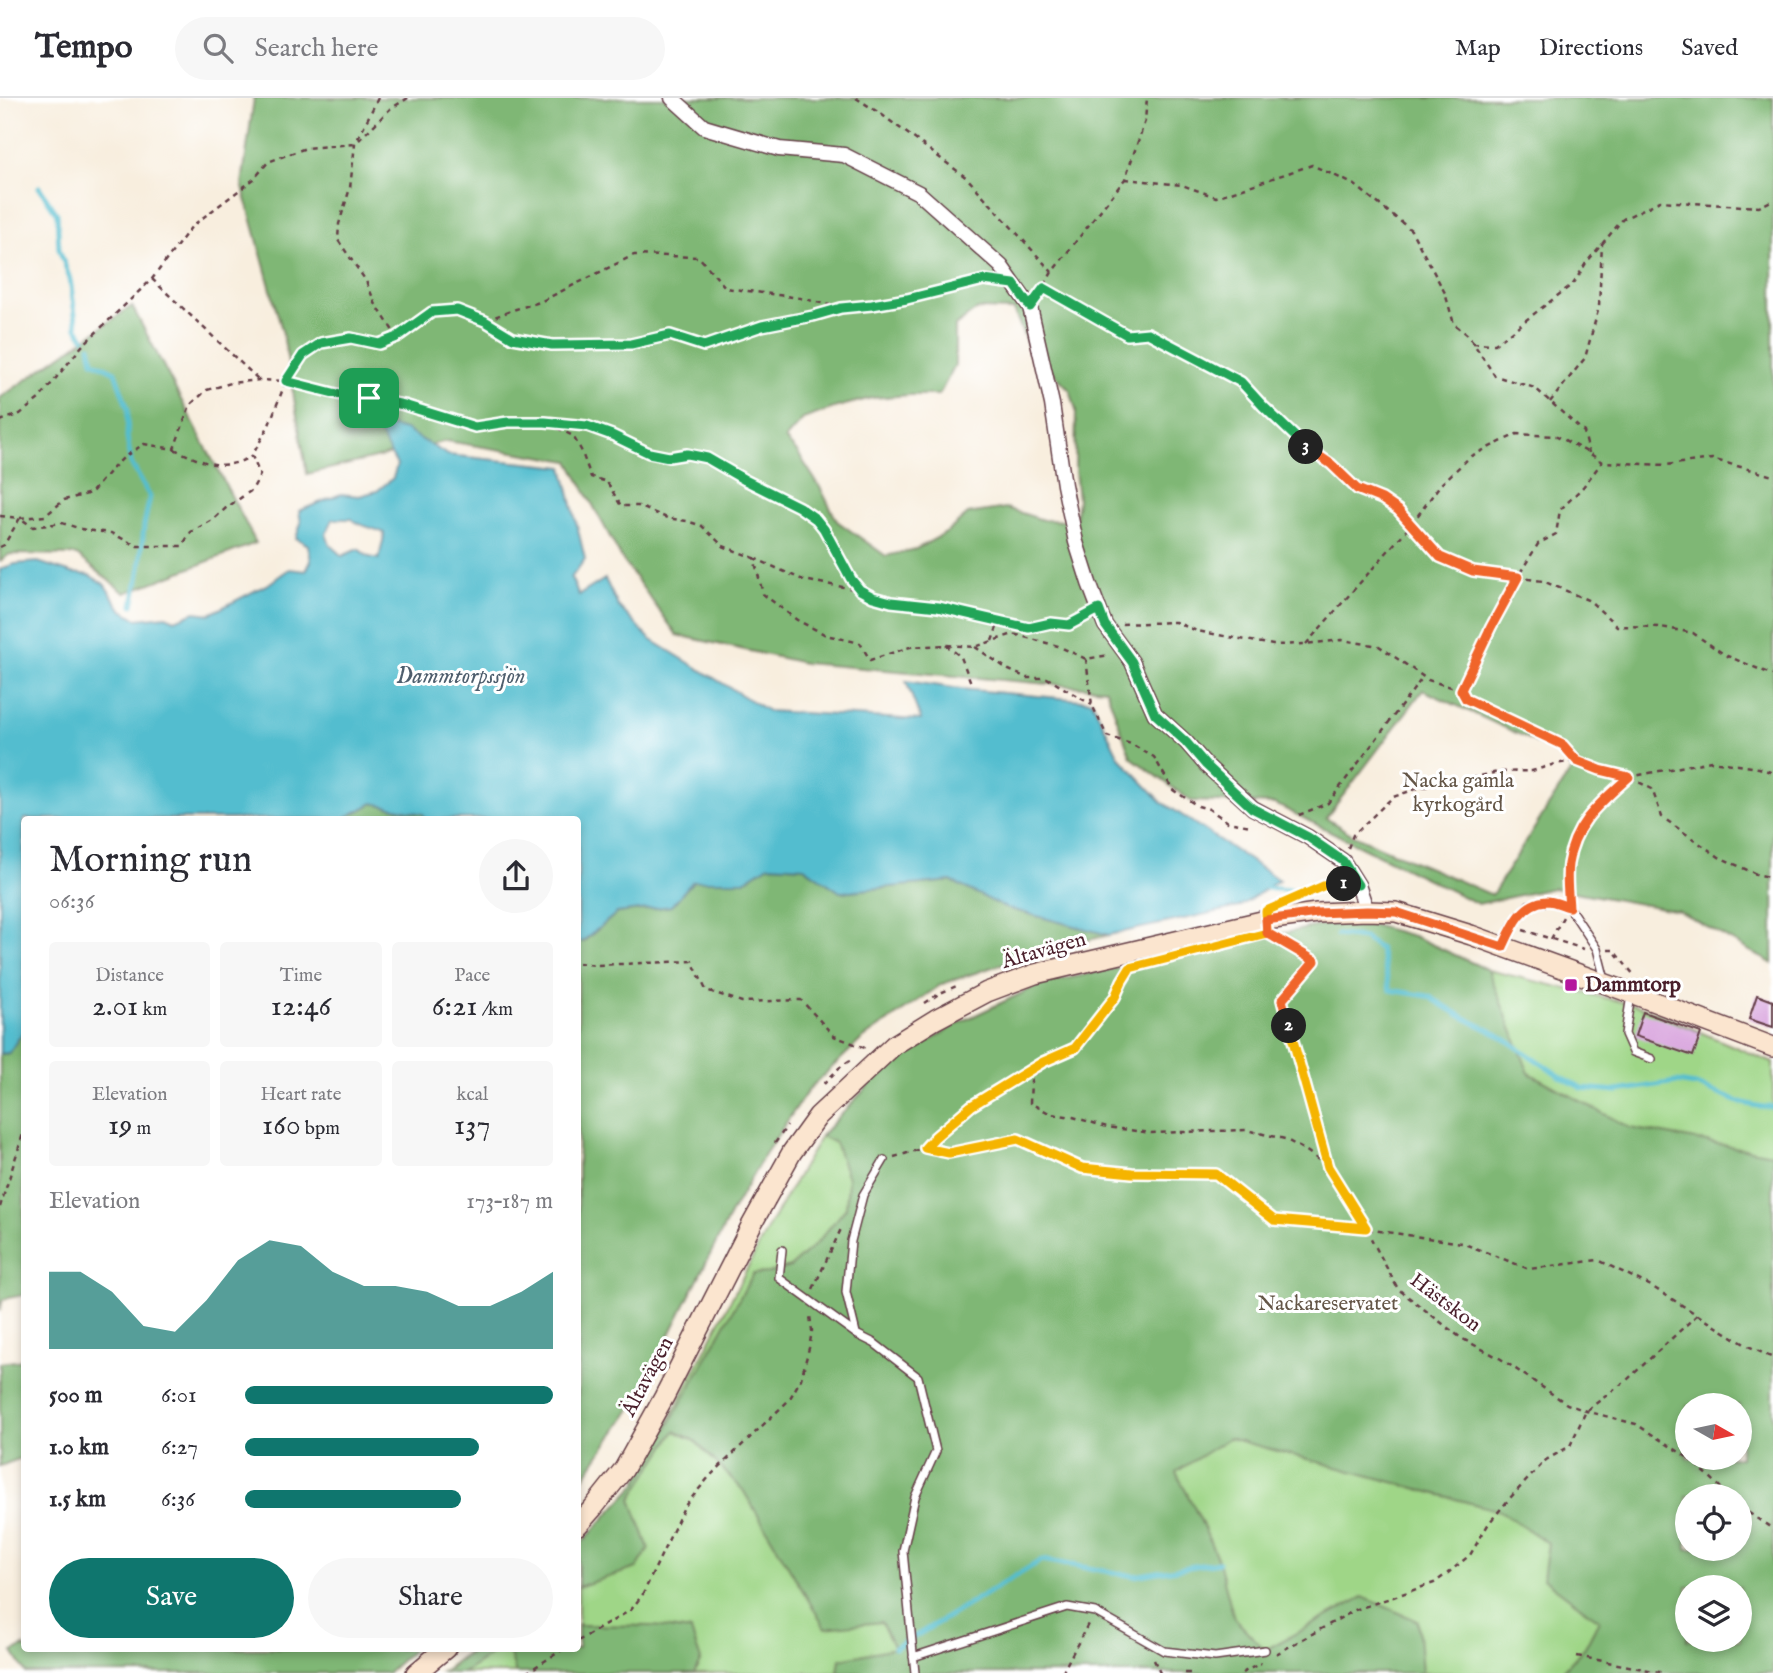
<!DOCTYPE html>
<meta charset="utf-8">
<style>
:root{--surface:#fff;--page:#f7f7f7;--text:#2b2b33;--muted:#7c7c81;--line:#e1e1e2;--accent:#0f766e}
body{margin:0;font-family:"IM FELL English",serif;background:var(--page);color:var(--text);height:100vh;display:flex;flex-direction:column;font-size:26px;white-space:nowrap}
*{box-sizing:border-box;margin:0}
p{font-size:23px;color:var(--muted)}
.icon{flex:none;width:38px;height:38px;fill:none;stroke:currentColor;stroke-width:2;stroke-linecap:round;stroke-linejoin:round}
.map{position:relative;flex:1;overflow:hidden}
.panel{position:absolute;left:21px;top:718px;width:560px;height:836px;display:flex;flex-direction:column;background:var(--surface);border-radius:7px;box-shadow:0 4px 10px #0003}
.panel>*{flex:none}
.needle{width:46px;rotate:99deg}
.fabs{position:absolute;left:1675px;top:1295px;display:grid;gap:14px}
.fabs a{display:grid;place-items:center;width:77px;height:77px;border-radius:50%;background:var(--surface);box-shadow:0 4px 10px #0003;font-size:35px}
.pin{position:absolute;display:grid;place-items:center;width:60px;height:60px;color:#fff;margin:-30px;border-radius:14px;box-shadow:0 4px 10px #0006}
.km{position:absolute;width:35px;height:35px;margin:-18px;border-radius:50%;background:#222;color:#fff;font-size:19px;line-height:35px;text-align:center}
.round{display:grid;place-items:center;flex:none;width:74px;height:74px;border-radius:37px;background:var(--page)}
.overview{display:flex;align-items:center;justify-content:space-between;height:119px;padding:0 28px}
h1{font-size:38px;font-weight:600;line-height:52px}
.stats{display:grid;grid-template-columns:repeat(3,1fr);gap:10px;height:119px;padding:7px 28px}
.stats div{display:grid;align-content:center;border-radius:7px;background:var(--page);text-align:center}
.stats b{font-size:30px;font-weight:600}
.stats small{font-size:19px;font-weight:400}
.stats p{font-size:19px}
.chart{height:196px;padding:14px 28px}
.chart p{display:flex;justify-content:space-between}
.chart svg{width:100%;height:126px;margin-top:7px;fill:var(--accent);opacity:.7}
.primary-button{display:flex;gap:14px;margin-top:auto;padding:14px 28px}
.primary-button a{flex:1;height:80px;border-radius:42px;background:var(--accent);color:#fff;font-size:28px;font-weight:600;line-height:80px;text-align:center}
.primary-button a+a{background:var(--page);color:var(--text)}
ul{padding:0 28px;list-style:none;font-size:23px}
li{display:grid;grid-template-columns:112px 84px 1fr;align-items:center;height:52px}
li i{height:18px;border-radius:9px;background:var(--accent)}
header{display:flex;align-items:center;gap:42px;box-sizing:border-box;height:98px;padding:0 35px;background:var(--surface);border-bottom:2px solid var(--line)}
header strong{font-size:33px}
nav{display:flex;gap:38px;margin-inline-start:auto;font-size:24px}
.search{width:490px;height:63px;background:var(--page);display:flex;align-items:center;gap:18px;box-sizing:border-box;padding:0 24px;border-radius:38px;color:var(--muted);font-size:26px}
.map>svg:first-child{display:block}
.green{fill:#9fd687;stroke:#747a59;stroke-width:2;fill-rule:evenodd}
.forest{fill:#7fb774;stroke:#646b50;stroke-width:2;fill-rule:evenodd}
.water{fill:#53bdcf;stroke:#4e6e7d;stroke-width:2;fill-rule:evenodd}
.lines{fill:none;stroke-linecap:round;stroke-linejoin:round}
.stream{stroke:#53bdcf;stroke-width:5}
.building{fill:#dbaae0}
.lane-casing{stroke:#643e46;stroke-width:10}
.street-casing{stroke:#643e46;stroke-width:17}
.secondary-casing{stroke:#643e46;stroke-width:22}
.path{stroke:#643e46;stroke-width:2.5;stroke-dasharray:5 5;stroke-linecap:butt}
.lane{stroke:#fff;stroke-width:7}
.street{stroke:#fff;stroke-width:14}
.secondary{stroke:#fbe5cf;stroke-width:19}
.split-1-casing{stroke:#fff;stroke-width:14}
.split-2-casing{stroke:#fff;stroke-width:14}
.split-3-casing{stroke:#fff;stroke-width:14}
.split-4-casing{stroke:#fff;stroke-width:14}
.split-1{stroke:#22a559;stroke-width:9}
.split-2{stroke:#f5b400;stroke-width:9}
.split-3{stroke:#f0652b;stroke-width:9}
.split-4{stroke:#22a559;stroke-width:9}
.poi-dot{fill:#b5179e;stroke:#fff;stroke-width:2.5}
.labels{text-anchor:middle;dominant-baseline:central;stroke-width:6;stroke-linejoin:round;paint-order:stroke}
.park-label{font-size:21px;fill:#645647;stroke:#fff}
.street-label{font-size:21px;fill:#4a1f2b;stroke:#fff}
.poi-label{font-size:21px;font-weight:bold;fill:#4a1f2b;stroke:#fff;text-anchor:start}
.water-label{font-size:23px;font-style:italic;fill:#4e5e6d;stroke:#fff}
</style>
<header>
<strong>Tempo</strong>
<div class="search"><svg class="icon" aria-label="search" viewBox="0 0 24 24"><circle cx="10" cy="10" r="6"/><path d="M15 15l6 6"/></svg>Search here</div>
<nav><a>Map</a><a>Directions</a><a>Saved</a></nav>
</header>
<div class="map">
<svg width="1773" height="1575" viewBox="0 0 1773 1575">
<rect width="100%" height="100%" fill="#fff"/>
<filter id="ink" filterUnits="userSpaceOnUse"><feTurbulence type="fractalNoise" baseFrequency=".0143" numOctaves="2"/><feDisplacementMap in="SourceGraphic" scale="14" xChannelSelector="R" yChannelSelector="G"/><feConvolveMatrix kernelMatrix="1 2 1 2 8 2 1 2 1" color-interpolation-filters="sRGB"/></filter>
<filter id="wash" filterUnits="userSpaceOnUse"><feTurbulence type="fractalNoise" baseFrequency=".00686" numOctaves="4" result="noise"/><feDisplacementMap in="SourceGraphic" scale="28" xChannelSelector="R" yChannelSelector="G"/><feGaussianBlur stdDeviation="1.57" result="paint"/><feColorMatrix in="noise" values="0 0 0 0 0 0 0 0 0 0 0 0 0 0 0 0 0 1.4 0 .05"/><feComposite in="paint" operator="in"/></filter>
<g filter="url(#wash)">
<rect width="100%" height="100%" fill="#f8eede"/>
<path class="green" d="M1413 838 1488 872 1639 908 1773 965V1575H440L472 1551 578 1550V1451L638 1388 636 1386 771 1124 821 1038 882 973 959 925 1041 886 1173 863ZM1687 1307H1740V1360H1687ZM1687 1398H1740V1451H1687ZM1687 1489H1740V1542H1687Z"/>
<path class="forest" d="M254 0H1773V866L1679 813 1553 790 1478 806 1275 706 1191 703 1131 659 1106 591 804 565 677 537 622 461 569 363 447 343 307 376 283 236 242 86ZM978 211 1014 212 1027 246 1042 263 1070 292 1076 312 1075 372 1078 402 1075 423 1043 422 1006 410 968 416 946 435 916 451 886 458 837 423 821 391 798 355 785 341 803 321 837 309 872 300 910 297H939L955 267V228ZM1423 592 1577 663 1492 797 1353 737 1326 720Z
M132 208 256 445 125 495 77 457 10 456 0 463V300Z
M373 705 423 716 425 721H343Z
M769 767 804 769 840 794 952 783 1006 810 1109 837 1035 855 942 886 861 942 809 991 765 1056 732 1113 638 1300 578 1388V843L583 844 617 815 671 808 693 783H744Z
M1351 821 1413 838 1488 872 1529 975 1630 1030 1773 1056V1575H1561L1585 1549 1599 1522 1543 1480 1548 1445 1500 1413 1229 1340 1176 1374 1199 1419 1219 1464 1234 1520 1265 1552 1363 1499 1418 1523 1422 1575H838L840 1561 894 1550 881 1524 825 1530 743 1392 694 1342 675 1333 631 1401 649 1451 637 1470 578 1489V1449L636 1386 753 1176 768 1175 790 1169 816 1146 846 1110 848 1080 835 1045 821 1038 882 973 959 925 1041 886ZM1687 1307H1740V1360H1687ZM1687 1398H1740V1451H1687ZM1687 1489H1740V1542H1687Z
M24 932V1197L3 1201 0 1213V956L9 955Z
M24 1262V1359L0 1368V1265Z
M578 1527 654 1528 691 1533 701 1562 694 1575H516L508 1551 578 1550Z
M24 1548V1550L414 1551 387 1575H26L13 1554Z
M474 1551H500L463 1575H444Z"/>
<path class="water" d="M390 328 405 332 448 357 563 369 585 461 571 480 579 497 605 481 618 508 650 541 768 613 921 622 906 583 961 591 1092 603 1119 659 1162 704 1279 782 1239 809 1109 837 1006 810 951 783 840 794 804 769 769 767 744 783H693L671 808 617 815 582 844 578 843V721H425L423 716 373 705 343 721H24V932L9 955 0 956V471L15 466 38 464 72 475 89 477 104 486 121 511 137 521 166 518 175 522 195 514 210 516 270 485 289 471 306 473 311 463 308 447 296 440 301 425 299 413 341 396 359 398 377 393 393 380 397 367 380 337ZM333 421H351C362 429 372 429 384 435 384 444 380 452 379 461L369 459 358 451 342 458 330 447 326 436Z"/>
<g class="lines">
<path class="stream" d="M39 89 57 116 59 151 70 181 77 230 84 240
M90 248 93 263 115 274 128 311 127 339 131 365 150 399 144 427 140 470 133 507
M1267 790 1301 793
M1337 837 1364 840 1380 851 1390 892 1428 898 1463 919 1499 937 1560 978 1582 990 1617 993 1676 984 1696 987 1739 1004 1762 1009H1773
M914 1539 1042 1462 1134 1478 1219 1464
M894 1550 907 1543"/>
</g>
<g id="blocks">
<path class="building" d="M1757 897 1773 903V929L1749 921Z
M1643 914 1701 935 1693 958 1635 938Z"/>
</g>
</g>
<g filter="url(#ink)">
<use href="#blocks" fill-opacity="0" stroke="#643e46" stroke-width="2"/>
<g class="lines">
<defs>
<path id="lane" d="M1504 846 1512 828 1529 807 1549 803 1569 809 1597 851 1605 882
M1631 897 1625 936 1633 954 1652 961
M782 1152 779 1180 856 1236 874 1245 918 1279 936 1353 915 1399 903 1453 915 1575
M856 1235 846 1194 851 1143 863 1097 884 1062
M913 1559 1067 1509 1095 1514 1164 1553 1215 1559 1265 1552"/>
<path id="street" d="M672 0 704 29 779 51 844 57 919 95 1001 168 1030 209 1052 306 1064 387 1076 444 1089 485 1105 527 1132 564 1155 616 1186 644 1206 667 1253 710 1308 739 1343 763 1358 787 1367 813"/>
<path id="secondary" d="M578 1427 593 1410 624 1371 664 1299 752 1126 792 1054 818 1018 894 947 936 921 987 894 1035 876 1266 822 1317 815 1367 813 1396 814 1471 837 1631 895 1773 949
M416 1575 446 1550"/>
</defs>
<use href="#lane" class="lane-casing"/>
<use href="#street" class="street-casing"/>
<use href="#secondary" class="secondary-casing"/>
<path class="path" d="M378 0 355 46 350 90 339 126 338 142 366 183 375 205 397 239 432 214 457 212 485 223 513 240 552 246H631L670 237 704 248 763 228 813 218 841 210 872 207 907 201 984 182 993 183
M856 0 881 16 967 80 1052 174
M359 42 390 11 408 0
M1125 81 1182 87 1216 99 1312 67 1355 87 1411 132 1445 195 1454 226 1468 237 1495 278 1535 290 1584 334 1589 355
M152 181 259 282
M1044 190 1127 237 1148 235 1241 284 1263 308 1308 351 1331 366 1357 391 1383 401 1398 412 1440 459 1473 473 1543 483 1590 503 1617 528 1661 529 1693 535 1725 557 1773 577
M1040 196 1052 174 1125 81 1145 23 1147 0
M486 222 516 211 540 204 634 157 699 159 726 190 800 200 838 209
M1473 245 1495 246 1574 185 1586 165 1623 121 1660 103 1759 109 1773 102
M1550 304 1585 260 1599 209 1602 146
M0 323 20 316 39 301 82 248 152 181 192 128 254 81 268 64 306 50 354 46
M548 324C570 326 590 329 610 336 624 341 636 350 649 355 668 361 688 353 707 360 720 365 732 375 744 382 767 394 794 403 814 420 835 437 842 481 864 494 886 507 912 505 937 508 958 512 978 519 999 524
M174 351C202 364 222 375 252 358
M0 418 20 420 45 418 64 402 91 395 109 374 124 359 144 346 174 351 190 307 207 292 231 285 259 282 286 283 349 299 369 301 404 307 475 329 508 324H545L573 338 581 352 591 379 607 384 621 408H638L667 420 687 423 702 428 723 448 754 460 763 496 797 522 826 537 860 545 870 562 910 549 946 547 975 549 1013 536 1058 548 1086 561 1109 557
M0 449 4 447 20 420 33 429 62 425 85 432 111 435 137 448H182L191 434 214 421 226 410 252 392 260 377 252 358 269 327 286 283 303 257 321 245 351 240 379 246 397 239
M754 460 803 482 860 492
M1122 526 1175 524 1197 533 1273 547 1305 546 1342 542 1379 548 1428 582 1461 592 1466 601 1563 647 1577 663 1600 672 1629 679 1652 691 1662 719 1719 759 1756 776 1773 780
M992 543 999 524 1029 530 1051 525 1069 527 1086 518
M1306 546 1411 427 1440 387 1471 358 1517 336 1557 338 1589 355 1602 364 1666 367 1712 361 1773 378
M946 547 961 559 971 585
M975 549 1009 572 1027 580H1047L1092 607
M1086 561 1092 607 1107 638 1131 646 1154 659 1173 692 1198 708 1209 711 1228 724 1251 728
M1462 591 1491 529 1520 475 1538 446 1556 436 1560 412 1583 389 1602 364
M1299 717 1328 705 1423 579
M1348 750 1353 737 1393 699 1419 690 1449 685 1498 674 1532 673 1555 666 1575 663
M1569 797 1568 767 1575 738 1590 715 1629 679 1711 663 1759 670 1773 675
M1296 799 1330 785H1339
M1523 832 1584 851
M1273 839 1315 863 1282 902 1327 1066
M1551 841 1563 819
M1608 852H1613L1635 878
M578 865 596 867 692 863 706 892 742 904 801 902 834 938 865 950
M925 905 940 895 959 887
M1043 964 1031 983 1030 1005 1051 1016 1073 1019 1107 1029 1151 1035 1246 1032 1285 1041 1308 1054 1328 1069 1366 1131 1398 1191 1461 1240 1501 1261 1567 1306 1586 1313 1636 1326 1687 1359
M824 986 839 970 853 960
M775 1045 787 1028
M925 1050 935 1039 971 1008 1043 964 1075 950 1115 899 1122 883 1129 872
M894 1059 925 1050 949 1055 1018 1041 1082 1070 1132 1075 1216 1076 1274 1122 1366 1131 1462 1145 1529 1171 1598 1162 1651 1188 1746 1247 1773 1260
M0 1109 24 1033
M813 1191 841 1131
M1688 1360 1708 1377 1729 1398
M1740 1409 1773 1431
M578 1543 631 1512 643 1496 684 1409 709 1379 789 1302 801 1281 809 1250 812 1233 810 1218
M1276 1556 1355 1512 1434 1485 1448 1475 1470 1457 1489 1425 1510 1400 1546 1362 1570 1348 1586 1313 1627 1282 1698 1216
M1577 1558 1664 1575
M1154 1562 1160 1575
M526 1575 565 1550
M1062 1575 1088 1526
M1185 1575H1191
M1242 1575 1261 1565"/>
<use href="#lane" class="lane"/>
<use href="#street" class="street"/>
<use href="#secondary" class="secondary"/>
</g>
</g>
<g class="lines" filter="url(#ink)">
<defs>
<path id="split-1" d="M369 300 404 307 475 329 508 324H545L587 328 612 337 649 355 669 359 687 356 707 360 745 382 799 409 816 421 824 431 851 481 860 492 873 499 891 504 938 509 1029 530 1051 525 1069 527 1099 511 1105 527 1132 564 1155 616 1186 644 1206 667 1252 710 1308 739 1343 763 1358 787 1344 786"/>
<path id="split-2" d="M1289 928 1328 1069 1366 1130 1274 1122 1216 1076 1132 1075 1082 1070 1018 1041 949 1055 925 1050 935 1039 971 1008 1043 964 1075 950 1115 899 1122 883 1130 870 1267 835 1266 813 1330 785 1344 786"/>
<path id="split-3" d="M1289 928 1282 902 1315 863 1267 835 1266 822 1317 815 1367 813 1396 814 1503 849C1512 829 1522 804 1547 803 1554 803 1562 807 1569 809 1568 795 1566 780 1568 766 1574 725 1600 705 1629 679L1600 672 1577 663 1563 647 1466 601 1461 592 1491 529 1518 479 1473 473 1440 459 1398 412 1382 401 1357 391 1331 366 1306 349"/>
<path id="split-4" d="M369 300 349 299 286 283 303 257 321 245 351 240 379 246 397 239 432 214 457 212 485 223 513 240 552 247 631 246 670 237 704 248 762 228 813 218 841 210 872 207 907 201 984 182 1014 186 1030 209 1044 190 1127 237 1148 235 1241 284 1263 308 1306 349"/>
</defs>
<use href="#split-1" class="split-1-casing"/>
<use href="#split-2" class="split-2-casing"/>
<use href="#split-3" class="split-3-casing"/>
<use href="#split-4" class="split-4-casing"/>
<use href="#split-1" class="split-1"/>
<use href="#split-2" class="split-2"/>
<use href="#split-3" class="split-3"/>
<use href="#split-4" class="split-4"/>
</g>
<rect class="poi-dot" x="1564" y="880" width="14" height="14" rx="3.5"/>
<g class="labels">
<g class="park-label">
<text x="1458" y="683">Nacka gamla<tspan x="1458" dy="24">kyrkogård</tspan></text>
<text x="1328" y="1206">Nackareservatet</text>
</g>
<g class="street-label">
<text transform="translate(1044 853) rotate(-16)">Ältavägen</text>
<text transform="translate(1445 1205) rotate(37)">Hästskon</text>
<text transform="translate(648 1279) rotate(-62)">Ältavägen</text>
</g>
<g class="poi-label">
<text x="1585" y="887">Dammtorp</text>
</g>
<g class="water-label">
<text x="461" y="578">Dammtorpssjön</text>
</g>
</g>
</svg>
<div class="fabs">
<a><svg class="needle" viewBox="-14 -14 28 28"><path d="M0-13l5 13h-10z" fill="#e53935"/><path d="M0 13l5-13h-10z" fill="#7c7c81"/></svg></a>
<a><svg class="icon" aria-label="locate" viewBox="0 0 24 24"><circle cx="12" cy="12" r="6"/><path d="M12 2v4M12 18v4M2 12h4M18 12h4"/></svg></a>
<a><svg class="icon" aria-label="layers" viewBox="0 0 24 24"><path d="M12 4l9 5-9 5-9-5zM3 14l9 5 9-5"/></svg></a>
</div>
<div class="pin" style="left:369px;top:300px;background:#1e9e55"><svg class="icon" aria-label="arrive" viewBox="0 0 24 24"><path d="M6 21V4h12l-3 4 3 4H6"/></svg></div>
<b class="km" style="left:1344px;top:786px">1</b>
<b class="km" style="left:1289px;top:928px">2</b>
<b class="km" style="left:1306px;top:349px">3</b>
<section class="panel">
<div class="overview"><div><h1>Morning run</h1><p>06:36</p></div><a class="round"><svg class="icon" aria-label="share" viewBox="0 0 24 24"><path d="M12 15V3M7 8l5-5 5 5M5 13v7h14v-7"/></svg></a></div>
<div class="stats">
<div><p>Distance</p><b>2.01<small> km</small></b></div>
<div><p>Time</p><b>12:46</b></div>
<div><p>Pace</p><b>6:21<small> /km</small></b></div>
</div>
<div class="stats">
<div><p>Elevation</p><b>19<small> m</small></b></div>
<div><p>Heart rate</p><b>160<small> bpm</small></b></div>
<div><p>kcal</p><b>137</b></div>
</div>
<div class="chart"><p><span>Elevation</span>173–187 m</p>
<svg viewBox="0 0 160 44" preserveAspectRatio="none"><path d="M0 44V17L10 17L20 24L30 36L40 38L50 27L60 13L70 6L80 8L90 17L100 22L110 22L120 24L130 29L140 29L150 24L160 17V44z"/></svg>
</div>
<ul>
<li><b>500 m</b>6:01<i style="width:100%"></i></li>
<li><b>1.0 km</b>6:27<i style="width:76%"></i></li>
<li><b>1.5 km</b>6:36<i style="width:70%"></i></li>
</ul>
<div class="primary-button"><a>Save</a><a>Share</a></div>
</section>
</div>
